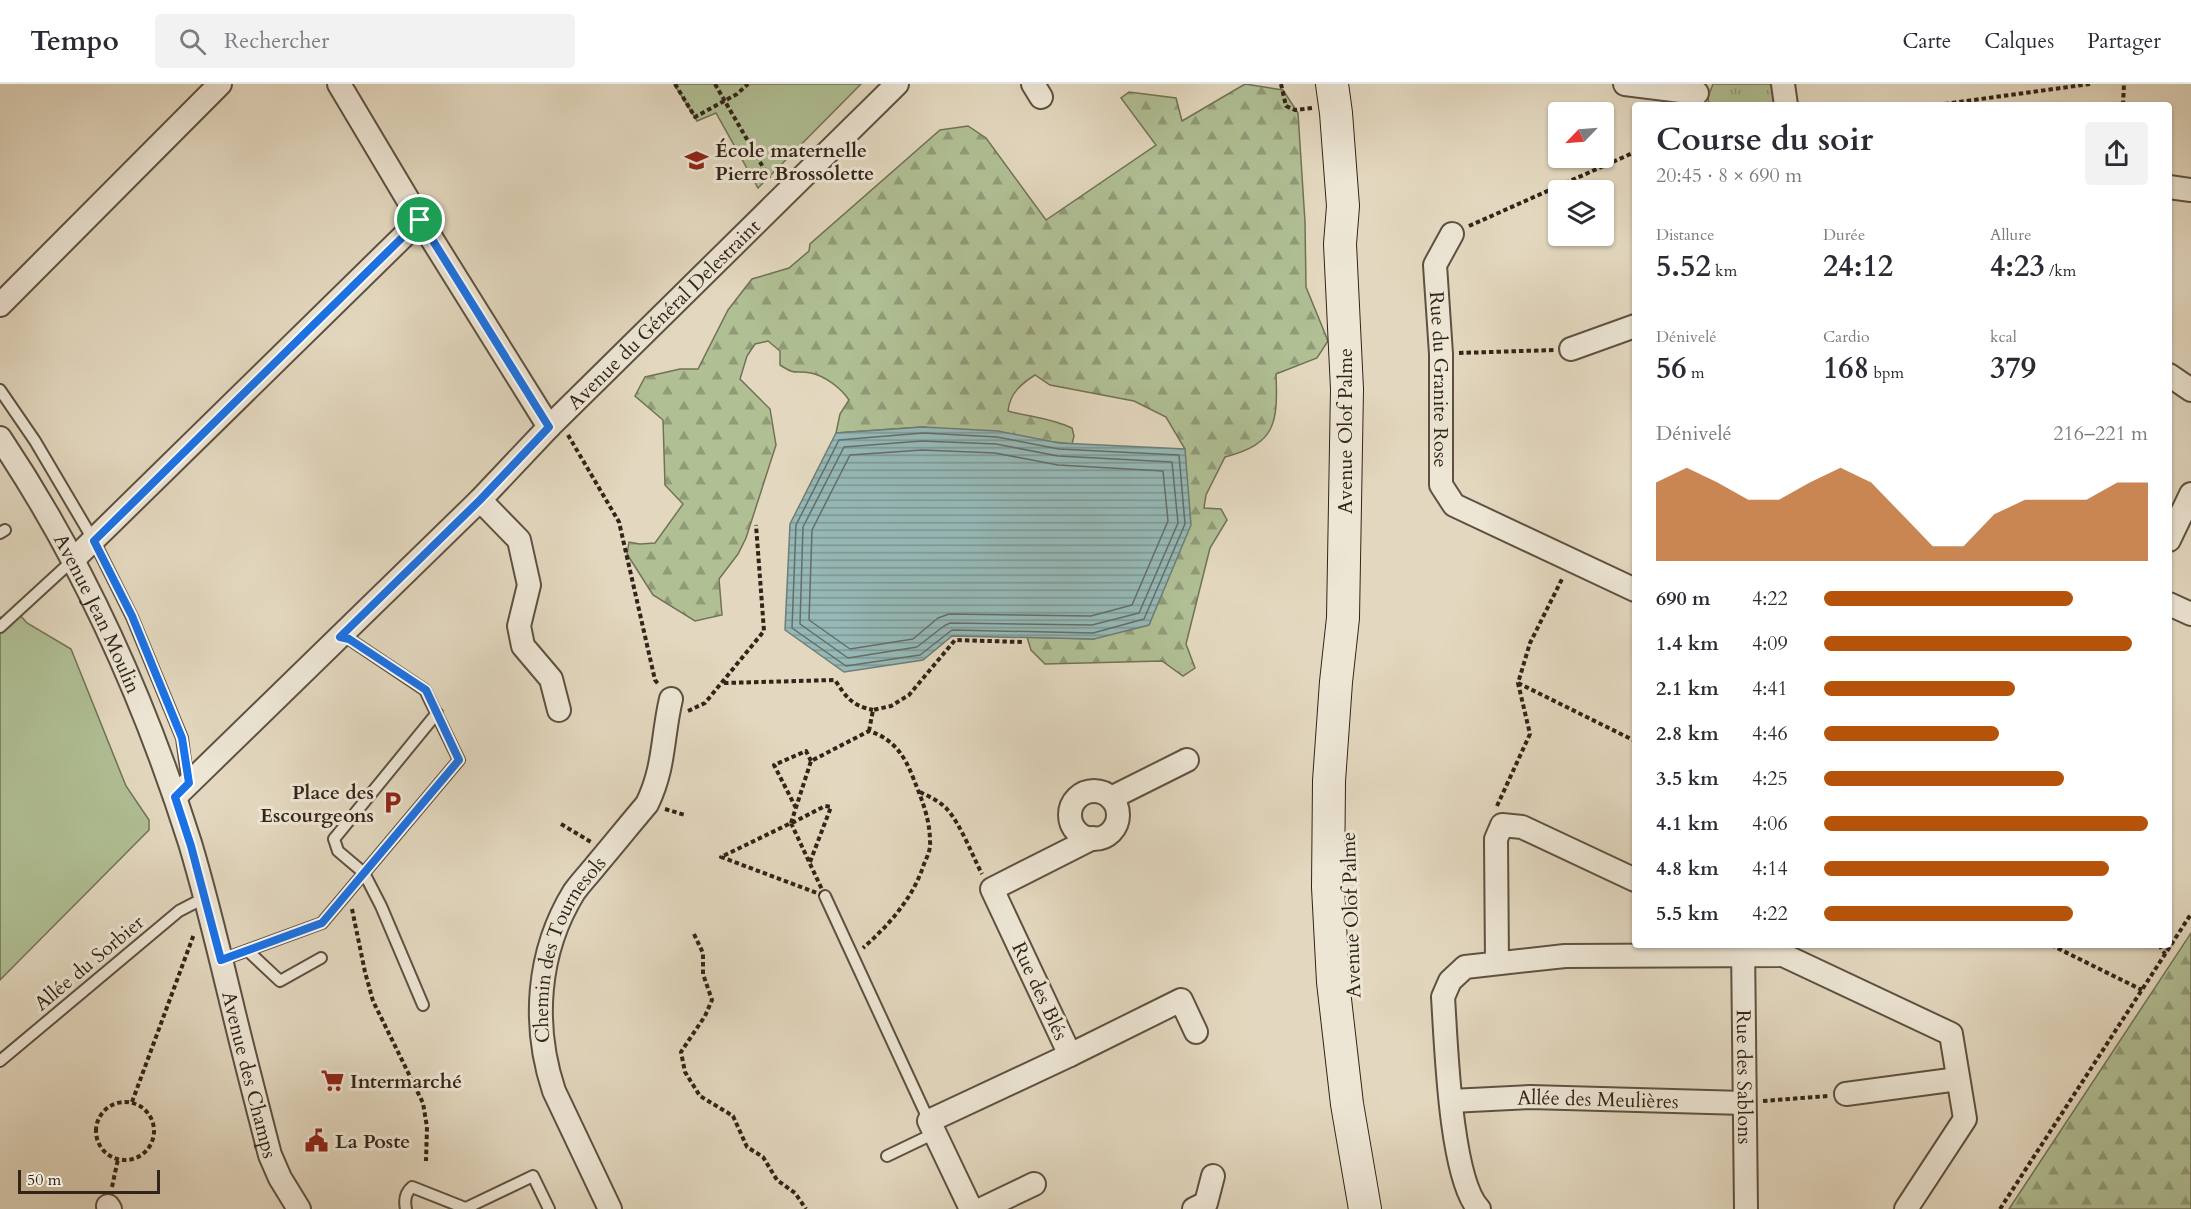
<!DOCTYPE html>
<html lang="fr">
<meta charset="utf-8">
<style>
:root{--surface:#fff;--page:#f2f2f3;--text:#2b2b33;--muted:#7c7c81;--line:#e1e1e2;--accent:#b45309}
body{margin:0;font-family:Cardo,serif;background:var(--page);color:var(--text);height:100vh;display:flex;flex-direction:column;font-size:22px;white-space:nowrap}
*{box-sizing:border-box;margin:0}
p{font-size:20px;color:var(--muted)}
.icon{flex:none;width:33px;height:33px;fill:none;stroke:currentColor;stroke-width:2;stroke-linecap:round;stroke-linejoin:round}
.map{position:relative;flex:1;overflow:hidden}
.side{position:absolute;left:1632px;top:18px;width:540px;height:846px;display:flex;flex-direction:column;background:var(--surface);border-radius:6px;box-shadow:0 2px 4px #0004}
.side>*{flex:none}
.needle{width:39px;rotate:245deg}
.controls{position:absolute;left:1548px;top:18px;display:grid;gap:12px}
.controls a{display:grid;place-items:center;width:66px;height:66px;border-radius:6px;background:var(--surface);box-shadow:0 2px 4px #0004;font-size:30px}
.scale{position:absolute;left:18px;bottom:15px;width:142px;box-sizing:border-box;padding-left:6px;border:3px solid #322418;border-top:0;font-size:16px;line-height:21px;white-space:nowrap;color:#322418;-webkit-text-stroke:4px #ede6d5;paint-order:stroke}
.pin{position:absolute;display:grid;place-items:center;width:51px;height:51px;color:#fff;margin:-26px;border:3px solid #fff;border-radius:50%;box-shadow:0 2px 6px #0007}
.round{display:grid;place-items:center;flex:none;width:63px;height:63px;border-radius:6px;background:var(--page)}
.head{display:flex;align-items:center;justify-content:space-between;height:102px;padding:0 24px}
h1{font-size:33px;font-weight:800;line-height:45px}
.figures{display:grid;grid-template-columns:repeat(3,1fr);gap:9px;height:102px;padding:6px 24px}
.figures div{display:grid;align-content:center}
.figures b{font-size:30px;font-weight:800}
.figures small{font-size:16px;font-weight:400}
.figures p{font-size:16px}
.chart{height:168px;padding:12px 24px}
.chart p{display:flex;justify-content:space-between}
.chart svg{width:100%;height:108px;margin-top:6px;fill:var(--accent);opacity:.7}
ul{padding:0 24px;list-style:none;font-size:20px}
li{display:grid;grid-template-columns:96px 72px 1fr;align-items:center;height:45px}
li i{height:15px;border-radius:8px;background:var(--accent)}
header{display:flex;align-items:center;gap:36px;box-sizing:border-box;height:84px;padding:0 30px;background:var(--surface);border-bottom:2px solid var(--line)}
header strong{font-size:28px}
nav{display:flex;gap:33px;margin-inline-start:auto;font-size:21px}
.search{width:420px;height:54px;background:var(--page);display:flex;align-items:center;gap:15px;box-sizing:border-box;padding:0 21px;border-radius:6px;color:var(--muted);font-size:22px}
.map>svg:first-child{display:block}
.grass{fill:url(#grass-tufts);stroke:#717256;stroke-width:1.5}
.forest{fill:url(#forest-firs);stroke:#717256;stroke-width:1.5}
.park{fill:#b0bf94;stroke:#717256;stroke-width:1.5}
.water{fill:url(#water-rules);stroke:#6e7d77;stroke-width:1.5}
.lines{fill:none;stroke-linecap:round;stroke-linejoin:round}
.shore{stroke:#646e68;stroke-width:1.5}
.lane-casing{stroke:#5e5142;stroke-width:14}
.street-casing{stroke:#5e5142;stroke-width:26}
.secondary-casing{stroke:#322418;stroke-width:34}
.path{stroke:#322418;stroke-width:4;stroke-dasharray:4.5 3;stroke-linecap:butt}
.lane{stroke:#ede6d5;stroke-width:10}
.street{stroke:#ede6d5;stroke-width:22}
.secondary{stroke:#ede6d5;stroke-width:32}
.route-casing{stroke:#fff;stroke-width:12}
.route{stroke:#1a73e8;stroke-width:8}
.labels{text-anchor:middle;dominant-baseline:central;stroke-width:6;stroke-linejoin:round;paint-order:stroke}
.poi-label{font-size:20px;font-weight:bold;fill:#322418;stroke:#ede6d5;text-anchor:start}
.street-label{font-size:20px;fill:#322418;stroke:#ede6d5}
</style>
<header>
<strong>Tempo</strong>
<div class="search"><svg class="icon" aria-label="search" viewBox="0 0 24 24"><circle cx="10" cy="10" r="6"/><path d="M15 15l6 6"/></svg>Rechercher</div>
<nav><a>Carte</a><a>Calques</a><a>Partager</a></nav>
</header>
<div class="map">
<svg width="2191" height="1125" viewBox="0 0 2191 1125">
<defs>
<pattern id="grass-tufts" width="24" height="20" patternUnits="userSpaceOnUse" patternTransform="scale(1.5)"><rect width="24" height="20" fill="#b0bf94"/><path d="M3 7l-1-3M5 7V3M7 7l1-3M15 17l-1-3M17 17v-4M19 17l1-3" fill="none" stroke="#909b78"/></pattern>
<pattern id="forest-firs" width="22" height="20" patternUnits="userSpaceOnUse" patternTransform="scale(1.5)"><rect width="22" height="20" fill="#b0bf94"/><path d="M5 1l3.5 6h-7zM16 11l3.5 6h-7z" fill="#909b78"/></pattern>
<pattern id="water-rules" width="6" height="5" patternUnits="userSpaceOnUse" patternTransform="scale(1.5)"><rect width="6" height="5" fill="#96b9b7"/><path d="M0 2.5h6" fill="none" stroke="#7b9694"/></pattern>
</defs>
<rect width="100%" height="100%" fill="#e3d8bf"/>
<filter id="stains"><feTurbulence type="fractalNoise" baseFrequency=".00333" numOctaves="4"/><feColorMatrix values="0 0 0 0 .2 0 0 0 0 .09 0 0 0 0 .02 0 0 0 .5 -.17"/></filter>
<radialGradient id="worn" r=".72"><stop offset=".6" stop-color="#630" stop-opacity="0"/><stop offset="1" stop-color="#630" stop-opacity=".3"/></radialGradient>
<path class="grass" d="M1713 0H1770L1775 12V21H1709L1708 13Z"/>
<path class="forest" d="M1245 0 1283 6 1298 29 1305 138 1306 203 1328 257 1317 274 1276 290C1278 339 1276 360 1225 373L1206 411 1204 424 1221 425 1227 436 1210 464 1186 560 1195 584 1183 592 1162 577 1045 580 1031 566 1027 553 1094 555 1185 365 1166 333 1134 317 1050 301 1035 291C1021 300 1010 309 1008 327 1030 333 1051 334 1072 344L1074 352 1072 360 922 343 836 349 840 330 849 316C841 304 825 292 811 289 794 286 797 292 780 281V267L768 257 755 260 747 272 740 295 770 325 776 361 746 454 738 470 719 495 722 531 695 537 653 511 627 470 629 458 640 460 655 459 683 420 665 401 663 336 635 312 645 293 680 285H698L728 226 752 195 789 184 809 167 810 160 940 46 968 42 986 54 1046 136 1156 61 1121 14 1129 8 1176 14 1182 37Z
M2191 849V1125H2009Z"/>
<path class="park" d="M674 0H861L758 104 716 29 697 37Z
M20 531 27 539 71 565 126 702 149 736V746L0 896V533L9 541Z"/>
<path class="water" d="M923 343 998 347 1059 359 1185 365 1191 441 1149 541 1094 555 952 552 923 576 844 588 785 546 790 440 836 349Z"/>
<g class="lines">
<path class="shore" d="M923 349 997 353 1059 365 1179 371 1185 440 1144 535 1093 549 952 546 920 571 846 582 792 544 796 441 839 356Z
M922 357 996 360 1058 372 1172 378 1178 439 1139 529 1092 541 950 539 944 542 917 563 848 574 800 540 803 443 844 363Z
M922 366 995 369 1058 381 1163 387 1168 437 1132 521 1091 532 949 530 938 534 913 555 850 565 809 536 812 446 850 371Z"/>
<defs>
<path id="lane" d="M0 306 35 357 94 457 132 533 182 654 188 699
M0 449 5 446
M0 543 73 476
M825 812 929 1037
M248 867 280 897 321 874
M221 876 322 839 459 676 425 606 349 555 340 553
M423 921 381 822 364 789 338 767 334 755 437 629
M0 977 179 827 204 814
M887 1072 935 1049
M406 1125C404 1116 405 1109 412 1103L465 1124
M464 1125 533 1092 549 1125"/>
<g id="street">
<path d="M339 0 420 136 549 343"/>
<path d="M1033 0 1041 13"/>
<path d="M1625 0 1697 9"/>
<path d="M1783 0 1786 21"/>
<path d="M2169 103 2191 106"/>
<path id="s1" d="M1452 150 1435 181 1441 270V401L1454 421 1635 506"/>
<path d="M0 221 220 0"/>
<path d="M1571 265 1635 242"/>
<path d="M2169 291 2191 306"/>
<path id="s2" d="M0 354C83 478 145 617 190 759 206 812 219 867 232 921 244 971 257 1021 270 1071L280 1094 299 1125"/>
<path d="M480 416 519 456 529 501 519 542 523 562 551 595 559 626"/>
<path d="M2169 456 2191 410"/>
<path d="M73 476 420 136"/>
<path d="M2169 520 2191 530"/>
<circle cx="1094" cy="731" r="24"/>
<path id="s3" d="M175 713 480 416 549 343 897 0"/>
<path d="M1111 714 1187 676"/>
<path id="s4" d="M1743 861 1746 1125"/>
<path d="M1497 879 1496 755 1502 741 1522 743 1635 796"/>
<path d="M1070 971 1181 916 1196 948"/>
<path d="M1846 1010 1958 995"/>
<path id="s5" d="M1451 1017 1530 1013 1744 1019"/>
<path d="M108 1122 110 1125"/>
<path id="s6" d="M610 1125 554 1007C532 941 537 868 574 808 581 798 590 789 597 780 614 760 630 740 647 720 665 683 662 653 671 615"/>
<path d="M971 1125 929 1037 1070 971 992 805 1093 754"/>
<path d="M982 1125 1034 1100"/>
<path d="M1194 1125 1206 1119 1213 1092"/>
<path d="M1479 1125C1450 1095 1446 957 1443 913L1450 897 1465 883 1565 872 1783 871 1951 950 1965 1035 1906 1125"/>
</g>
<path id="secondary" d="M1332 0 1336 29 1343 122 1340 160 1347 305 1343 534 1336 598 1329 697 1328 803 1333 898 1347 1020 1365 1125"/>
</defs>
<use href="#lane" class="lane-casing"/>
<use href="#street" class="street-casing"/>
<use href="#secondary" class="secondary-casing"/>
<path class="path" d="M675 0 695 33 737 10 748 0
M715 0 771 97
M1281 0 1286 22 1295 26 1312 24
M1937 21 2090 0
M2123 21 2124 0
M1469 142 1635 68
M1459 269 1554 266
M568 351 619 438 655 596 659 601
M724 599 835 596C847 614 851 621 873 626
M1518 599 1635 657
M688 627 705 619 764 547 756 441
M869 647 873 626 891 622 909 611 955 556 1022 558
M920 708C928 712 937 716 945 723 960 738 972 771 982 790
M1497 722 1530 650 1518 599 1530 559 1563 493
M796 724 774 681 806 667 811 677
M665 725 685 731
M791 739 811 677 869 647C894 655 905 672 914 696 922 716 930 735 930 758 931 765 927 773 924 780 913 814 890 840 863 864
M791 739 825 812 721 773Z
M792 739 825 722 831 723 810 778
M561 740 591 758
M352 825 365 888 373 917 423 1019 427 1043 426 1077
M694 850 703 869V890L712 916 705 932 681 968 685 988 700 1012 733 1032 747 1063 763 1073 777 1096 795 1109 806 1125
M2051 861 2142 906
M2159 861 2165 870
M1763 1017 1828 1012
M132 1018 194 850
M96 1047a29 29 0 1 1 58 0a29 29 0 1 1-58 0Z
M112 1103 118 1075
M2000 1125 2191 830"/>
<use href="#lane" class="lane"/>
<use href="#street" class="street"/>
<use href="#secondary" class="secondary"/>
</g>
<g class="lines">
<defs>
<path id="route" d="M420 136 549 343 480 416 340 553 349 555 426 606 459 676 322 839 221 876 191 762 175 713 189 699 182 654 132 532 94 457Z"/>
</defs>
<use href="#route" class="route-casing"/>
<use href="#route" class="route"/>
</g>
<defs>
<symbol id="school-bare" viewBox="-9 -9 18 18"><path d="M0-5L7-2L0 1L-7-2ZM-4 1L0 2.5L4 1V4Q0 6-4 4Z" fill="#8f2418" stroke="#ede6d5" stroke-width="2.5" paint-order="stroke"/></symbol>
<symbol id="parking-bare" viewBox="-9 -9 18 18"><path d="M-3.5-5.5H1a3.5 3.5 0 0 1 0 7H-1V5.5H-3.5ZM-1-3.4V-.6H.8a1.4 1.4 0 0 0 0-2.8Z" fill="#8f2418" stroke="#ede6d5" stroke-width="2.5" paint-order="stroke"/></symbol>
<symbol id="supermarket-bare" viewBox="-9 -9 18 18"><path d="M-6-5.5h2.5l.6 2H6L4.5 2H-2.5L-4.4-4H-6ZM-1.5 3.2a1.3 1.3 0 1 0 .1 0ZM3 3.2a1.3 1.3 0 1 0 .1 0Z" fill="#8f2418" stroke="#ede6d5" stroke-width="2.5" paint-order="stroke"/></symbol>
<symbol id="civic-bare" viewBox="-9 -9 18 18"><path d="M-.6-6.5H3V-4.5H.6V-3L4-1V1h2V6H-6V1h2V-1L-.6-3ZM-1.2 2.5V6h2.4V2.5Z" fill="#8f2418" stroke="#ede6d5" stroke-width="2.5" paint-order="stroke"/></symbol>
</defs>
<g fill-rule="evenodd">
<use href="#school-bare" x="680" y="60" width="33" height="33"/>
<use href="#parking-bare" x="376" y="702" width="33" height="33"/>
<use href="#supermarket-bare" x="316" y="980" width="33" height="33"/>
<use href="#civic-bare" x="300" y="1040" width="33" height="33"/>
</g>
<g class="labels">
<g class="poi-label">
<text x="715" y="66">École maternelle<tspan x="715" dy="23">Pierre Brossolette</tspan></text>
<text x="374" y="708" text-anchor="end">Place des<tspan x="374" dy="23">Escourgeons</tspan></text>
<text x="350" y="997">Intermarché</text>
<text x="335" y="1057">La Poste</text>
</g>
<g class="street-label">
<text stroke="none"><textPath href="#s3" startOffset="687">Avenue du Général Delestraint</textPath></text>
<text stroke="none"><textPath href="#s1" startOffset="150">Rue du Granite Rose</textPath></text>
<text transform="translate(1345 347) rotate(-90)">Avenue Olof Palme</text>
<text stroke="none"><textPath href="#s2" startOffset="201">Avenue Jean Moulin</textPath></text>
<text transform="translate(1351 831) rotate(-92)">Avenue Olof Palme</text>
<text stroke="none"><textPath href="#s6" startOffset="280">Chemin des Tournesols</textPath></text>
<text transform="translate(89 879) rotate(-40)">Allée du Sorbier</text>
<text transform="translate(1040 907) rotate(65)">Rue des Blés</text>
<text stroke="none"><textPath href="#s2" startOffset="688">Avenue des Champs</textPath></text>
<text stroke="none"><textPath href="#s4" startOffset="132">Rue des Sablons</textPath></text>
<text stroke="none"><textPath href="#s5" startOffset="147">Allée des Meulières</textPath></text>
</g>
</g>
<rect width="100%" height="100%" filter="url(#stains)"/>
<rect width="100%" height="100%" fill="url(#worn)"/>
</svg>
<div class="controls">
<a><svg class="needle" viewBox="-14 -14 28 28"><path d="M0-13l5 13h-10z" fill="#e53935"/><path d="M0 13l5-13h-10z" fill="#7c7c81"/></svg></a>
<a><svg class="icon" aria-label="layers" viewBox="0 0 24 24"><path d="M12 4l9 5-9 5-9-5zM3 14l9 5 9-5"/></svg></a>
</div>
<div class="scale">50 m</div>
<div class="pin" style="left:420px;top:136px;background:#1e9e55"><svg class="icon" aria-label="arrive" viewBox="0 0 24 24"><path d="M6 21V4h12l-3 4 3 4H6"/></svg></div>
<section class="side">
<div class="head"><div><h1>Course du soir</h1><p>20:45 · 8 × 690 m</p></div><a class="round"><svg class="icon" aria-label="share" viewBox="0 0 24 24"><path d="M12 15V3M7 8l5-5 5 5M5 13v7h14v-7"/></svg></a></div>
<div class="figures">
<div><p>Distance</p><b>5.52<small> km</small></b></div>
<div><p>Durée</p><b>24:12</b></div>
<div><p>Allure</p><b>4:23<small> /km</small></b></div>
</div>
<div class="figures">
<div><p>Dénivelé</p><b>56<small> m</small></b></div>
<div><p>Cardio</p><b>168<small> bpm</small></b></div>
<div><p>kcal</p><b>379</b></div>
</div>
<div class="chart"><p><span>Dénivelé</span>216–221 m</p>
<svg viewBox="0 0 160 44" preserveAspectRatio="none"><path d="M0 44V12L10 6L20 12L30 19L40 19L50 12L60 6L70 12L80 25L90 38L100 38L110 25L120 19L130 19L140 19L150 12L160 12V44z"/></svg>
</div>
<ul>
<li><b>690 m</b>4:22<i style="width:77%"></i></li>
<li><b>1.4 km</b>4:09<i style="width:95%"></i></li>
<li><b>2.1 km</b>4:41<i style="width:59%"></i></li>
<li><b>2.8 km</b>4:46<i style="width:54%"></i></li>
<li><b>3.5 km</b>4:25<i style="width:74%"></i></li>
<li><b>4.1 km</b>4:06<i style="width:100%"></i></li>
<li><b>4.8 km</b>4:14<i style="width:88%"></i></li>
<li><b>5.5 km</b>4:22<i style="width:77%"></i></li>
</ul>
</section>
</div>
